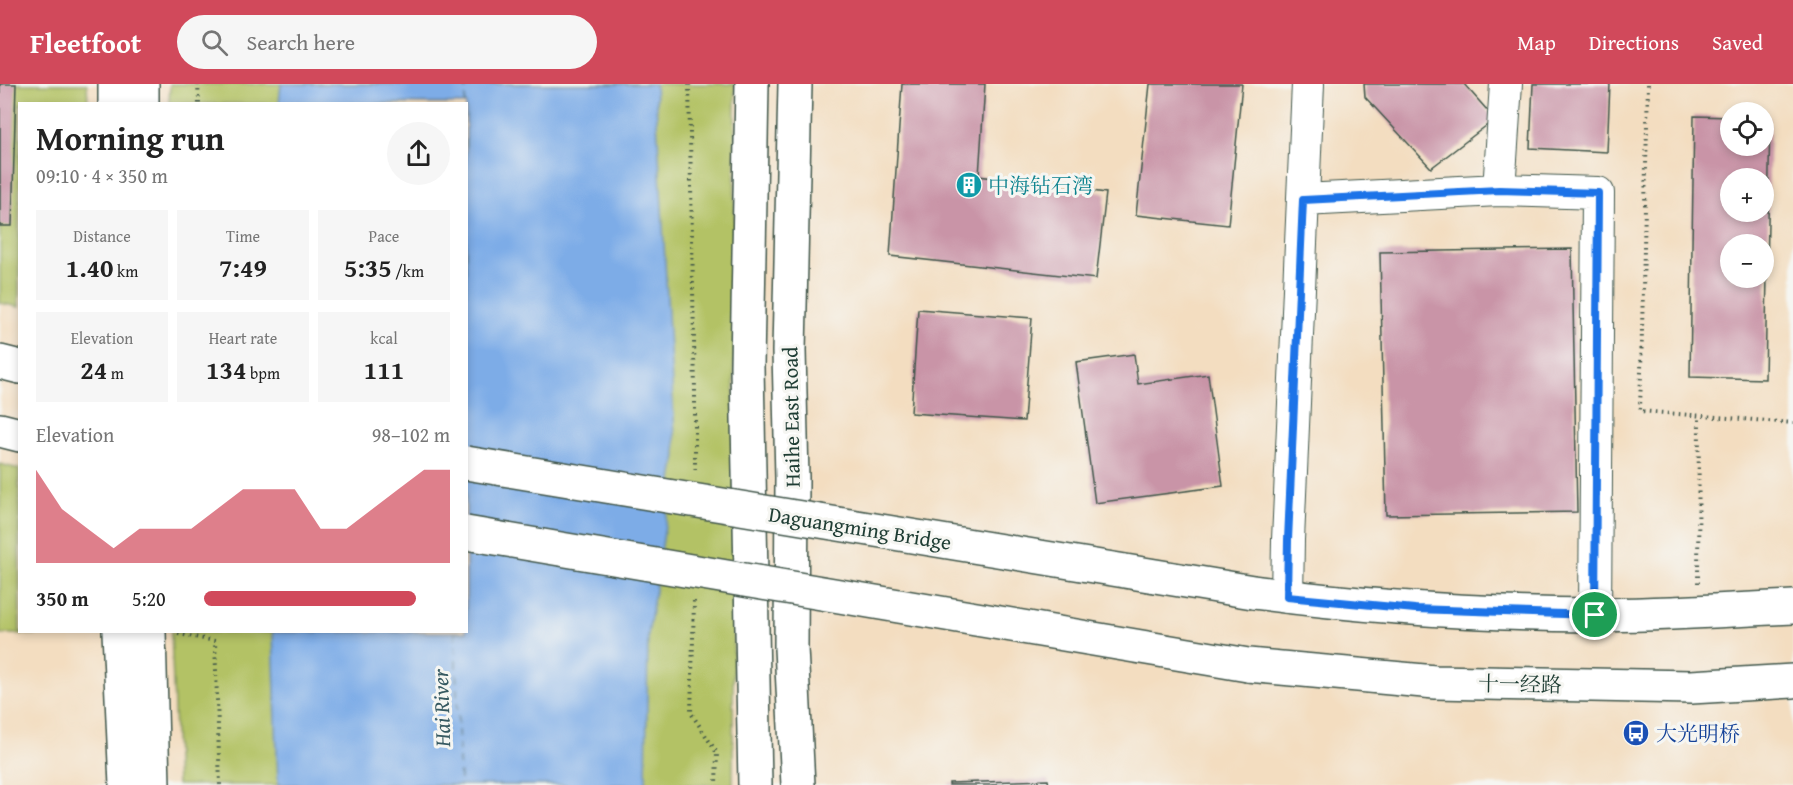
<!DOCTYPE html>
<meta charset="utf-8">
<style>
:root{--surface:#fff;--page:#f6f6f6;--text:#222;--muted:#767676;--accent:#d1495b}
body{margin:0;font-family:"Gentium Book Plus","Noto Serif SC",serif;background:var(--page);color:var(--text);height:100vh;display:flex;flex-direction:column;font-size:22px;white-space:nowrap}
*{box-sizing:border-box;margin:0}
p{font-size:20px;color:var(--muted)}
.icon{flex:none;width:33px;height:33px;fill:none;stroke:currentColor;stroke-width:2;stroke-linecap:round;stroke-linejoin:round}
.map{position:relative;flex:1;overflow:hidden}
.side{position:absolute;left:18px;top:18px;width:450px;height:531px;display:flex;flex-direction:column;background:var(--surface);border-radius:0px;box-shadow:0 3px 9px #0003}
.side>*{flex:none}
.fabs{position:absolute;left:1720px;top:18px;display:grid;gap:12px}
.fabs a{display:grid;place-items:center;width:54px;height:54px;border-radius:50%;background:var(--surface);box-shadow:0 3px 9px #0003;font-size:30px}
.pin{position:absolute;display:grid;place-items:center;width:51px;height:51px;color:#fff;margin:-26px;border:3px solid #fff;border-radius:50%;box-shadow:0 2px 6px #0007}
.round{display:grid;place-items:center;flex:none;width:63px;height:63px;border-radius:32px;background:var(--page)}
.summary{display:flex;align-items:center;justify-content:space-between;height:102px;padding:0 18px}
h1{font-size:33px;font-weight:600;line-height:45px}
.figures{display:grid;grid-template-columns:repeat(3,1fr);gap:9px;height:102px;padding:6px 18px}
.figures div{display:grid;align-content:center;border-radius:0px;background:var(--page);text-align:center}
.figures b{font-size:26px;font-weight:600}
.figures small{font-size:16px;font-weight:400}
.figures p{font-size:16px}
.chart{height:168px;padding:12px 18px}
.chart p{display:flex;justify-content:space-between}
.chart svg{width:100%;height:108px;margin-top:6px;fill:var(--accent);opacity:.7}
ul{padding:0 18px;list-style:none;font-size:20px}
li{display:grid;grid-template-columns:96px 72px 1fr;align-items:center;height:45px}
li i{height:15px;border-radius:8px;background:var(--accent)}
header{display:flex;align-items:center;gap:36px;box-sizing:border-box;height:84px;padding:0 30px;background:var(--accent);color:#fff}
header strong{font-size:28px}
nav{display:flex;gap:33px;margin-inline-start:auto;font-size:21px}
.search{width:420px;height:54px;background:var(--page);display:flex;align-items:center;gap:15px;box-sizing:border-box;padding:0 21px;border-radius:33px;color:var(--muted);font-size:22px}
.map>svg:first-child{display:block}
.green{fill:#b3c265;stroke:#69804c;stroke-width:1.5}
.water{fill:#7dace7;stroke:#4e748e;stroke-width:1.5}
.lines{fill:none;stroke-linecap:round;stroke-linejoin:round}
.ferry{stroke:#365961;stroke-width:1.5;stroke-dasharray:8 6;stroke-linecap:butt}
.building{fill:#c994a7;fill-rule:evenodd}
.street-casing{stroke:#3f5549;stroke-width:34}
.secondary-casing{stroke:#3f5549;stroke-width:36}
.primary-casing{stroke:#3f5549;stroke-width:36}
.path{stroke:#3f5549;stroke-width:4;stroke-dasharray:1.5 4.5;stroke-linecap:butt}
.street{stroke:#fff;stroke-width:32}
.secondary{stroke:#fff;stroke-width:33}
.primary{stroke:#fff;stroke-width:33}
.primary-bridge-casing{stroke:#3f5549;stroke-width:36;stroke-linecap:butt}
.primary-bridge{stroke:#fff;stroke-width:33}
.route-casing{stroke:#fff;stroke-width:12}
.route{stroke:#1a73e8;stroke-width:8}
.labels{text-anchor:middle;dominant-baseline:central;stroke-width:6;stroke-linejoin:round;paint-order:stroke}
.culture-label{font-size:21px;fill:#0d838f;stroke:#f6f6f2;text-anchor:start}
.street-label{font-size:21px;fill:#1f3d34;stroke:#f6f6f2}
.transit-label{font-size:21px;fill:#164399;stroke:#f6f6f2;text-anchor:start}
.water-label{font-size:22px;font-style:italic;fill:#365961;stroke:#f6f6f2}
</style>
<header>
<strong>Fleetfoot</strong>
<div class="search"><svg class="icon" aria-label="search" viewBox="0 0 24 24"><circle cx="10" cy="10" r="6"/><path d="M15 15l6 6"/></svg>Search here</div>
<nav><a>Map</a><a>Directions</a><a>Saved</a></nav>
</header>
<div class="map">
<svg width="1793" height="701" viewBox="0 0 1793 701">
<rect width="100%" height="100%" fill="#f6f6f2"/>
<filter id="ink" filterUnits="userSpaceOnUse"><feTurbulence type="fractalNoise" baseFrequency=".0167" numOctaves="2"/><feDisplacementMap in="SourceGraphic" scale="12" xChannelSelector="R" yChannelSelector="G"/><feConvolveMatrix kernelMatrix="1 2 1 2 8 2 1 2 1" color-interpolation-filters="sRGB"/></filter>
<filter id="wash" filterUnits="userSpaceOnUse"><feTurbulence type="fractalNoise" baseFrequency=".008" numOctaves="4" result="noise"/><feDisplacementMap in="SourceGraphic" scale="24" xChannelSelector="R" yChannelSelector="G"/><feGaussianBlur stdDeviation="1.35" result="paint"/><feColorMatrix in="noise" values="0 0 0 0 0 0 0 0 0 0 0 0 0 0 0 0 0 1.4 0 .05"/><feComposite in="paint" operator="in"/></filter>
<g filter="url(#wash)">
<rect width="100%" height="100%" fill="#f3ddc0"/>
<path class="green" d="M0 0H87L88 19 20 20 19 223 0 219Z
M170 0H735L733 701H177L171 548H466V20H169Z
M0 380 19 385 20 548H99V550H0Z"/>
<path class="water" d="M281 0H655L676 371 648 552 646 701H278L273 548H466V20L279 19Z"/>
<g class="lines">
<path class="ferry" d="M465 20 466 0
M455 548 460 701"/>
</g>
<g id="blocks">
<path class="building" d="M0 0H16L12 142H0Z
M902 0H985L979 92 1106 109 1096 195 890 172Z
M1150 0H1242L1228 141 1136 131Z
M1364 0H1464L1495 35 1431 84 1365 13Z
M1533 0H1610L1607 68 1530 64Z
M1694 32 1731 33V62H1764V34H1770L1765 295 1690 293ZM1731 94H1764V128H1731ZM1731 160H1764V194H1731Z
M1572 165 1577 428 1386 431 1380 168Z
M918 225 1032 234 1024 337 911 329Z
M1134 270 1138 300 1208 290 1223 402 1095 419 1076 278Z
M1048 696 1049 701H949V699Z"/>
</g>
</g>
<g filter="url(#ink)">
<use href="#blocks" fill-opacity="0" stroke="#3f5549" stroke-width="1.5"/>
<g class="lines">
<defs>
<path id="street" d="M1499 106 1506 0
M1303 116 1499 106 1598 109 1595 531
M1287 513 1288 456 1308 0"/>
<path id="secondary" d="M142 0V20
M752 0 747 283 755 701
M795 0 789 267 792 394 791 564 798 701
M115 20V0
M119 548 126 701
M149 548 153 701"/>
<path id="primary" d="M0 278 20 283
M0 346 20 351
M1253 508C1365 523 1479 530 1593 531 1660 531 1727 526 1793 523
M1248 581 1435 598 1691 603 1793 597"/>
</defs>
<use href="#street" class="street-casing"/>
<use href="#secondary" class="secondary-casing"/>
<use href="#primary" class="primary-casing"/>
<path class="path" d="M198 0 199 20
M689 0 695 307V386
M1648 0 1640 327 1793 339
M1698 499 1699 332
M694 517 691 629 717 669 716 701
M178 550 215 557 220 701"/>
<use href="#street" class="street"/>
<use href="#secondary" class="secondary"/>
<use href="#primary" class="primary"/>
<defs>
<path id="primary-bridge" d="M466 379 1253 508
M466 449 1248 581"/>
</defs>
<use href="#primary-bridge" class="primary-bridge-casing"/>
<use href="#primary-bridge" class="primary-bridge"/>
</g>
</g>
<g class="lines" filter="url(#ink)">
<defs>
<path id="route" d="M1499 106 1598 109 1595 531 1415 525 1287 513 1288 456 1303 116Z"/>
</defs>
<use href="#route" class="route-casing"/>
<use href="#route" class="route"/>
</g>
<defs>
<symbol id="building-disc" viewBox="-11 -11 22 22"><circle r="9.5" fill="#0f9aa8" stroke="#f6f6f2"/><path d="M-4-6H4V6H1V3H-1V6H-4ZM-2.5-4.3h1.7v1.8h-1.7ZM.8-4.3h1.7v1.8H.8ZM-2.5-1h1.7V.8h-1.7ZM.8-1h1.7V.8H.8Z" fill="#fff"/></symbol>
<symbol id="bus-disc" viewBox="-11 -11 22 22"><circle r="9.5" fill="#1a4fb4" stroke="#f6f6f2"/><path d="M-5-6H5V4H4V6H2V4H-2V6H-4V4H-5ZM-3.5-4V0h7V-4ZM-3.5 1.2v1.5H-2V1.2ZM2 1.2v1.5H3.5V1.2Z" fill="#fff"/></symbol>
</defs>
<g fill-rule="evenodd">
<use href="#building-disc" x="954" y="86" width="30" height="30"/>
<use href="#bus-disc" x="1621" y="634" width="30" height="30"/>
</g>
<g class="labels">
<g class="culture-label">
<text x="988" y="101">中海钻石湾</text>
</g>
<g class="street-label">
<text transform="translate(791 333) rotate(-91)">Haihe East Road</text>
<text transform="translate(860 444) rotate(9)">Daguangming Bridge</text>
<text transform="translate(1520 600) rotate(1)">十一经路</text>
</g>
<g class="transit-label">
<text x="1656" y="649">大光明桥</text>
</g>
<g class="water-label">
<text transform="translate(441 624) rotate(-92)">Hai River</text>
</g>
</g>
</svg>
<div class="fabs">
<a><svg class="icon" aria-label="locate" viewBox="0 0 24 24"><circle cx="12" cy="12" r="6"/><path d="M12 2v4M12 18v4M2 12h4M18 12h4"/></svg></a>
<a>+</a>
<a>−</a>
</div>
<div class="pin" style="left:1595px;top:531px;background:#1e9e55"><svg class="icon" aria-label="arrive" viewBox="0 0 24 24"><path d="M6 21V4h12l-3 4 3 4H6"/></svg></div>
<section class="side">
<div class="summary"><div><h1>Morning run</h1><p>09:10 · 4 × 350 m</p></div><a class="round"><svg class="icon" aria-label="share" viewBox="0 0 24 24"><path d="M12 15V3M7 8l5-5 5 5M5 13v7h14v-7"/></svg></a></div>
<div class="figures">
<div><p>Distance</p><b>1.40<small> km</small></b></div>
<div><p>Time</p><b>7:49</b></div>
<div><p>Pace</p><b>5:35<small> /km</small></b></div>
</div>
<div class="figures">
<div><p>Elevation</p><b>24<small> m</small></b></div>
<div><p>Heart rate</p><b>134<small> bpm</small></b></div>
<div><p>kcal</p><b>111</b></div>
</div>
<div class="chart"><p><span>Elevation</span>98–102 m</p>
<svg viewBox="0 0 160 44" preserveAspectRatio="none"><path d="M0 44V6L10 22L20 30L30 38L40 30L50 30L60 30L70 22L80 14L90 14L100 14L110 30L120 30L130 22L140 14L150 6L160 6V44z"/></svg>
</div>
<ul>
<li><b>350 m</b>5:20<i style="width:86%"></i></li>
</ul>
</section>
</div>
